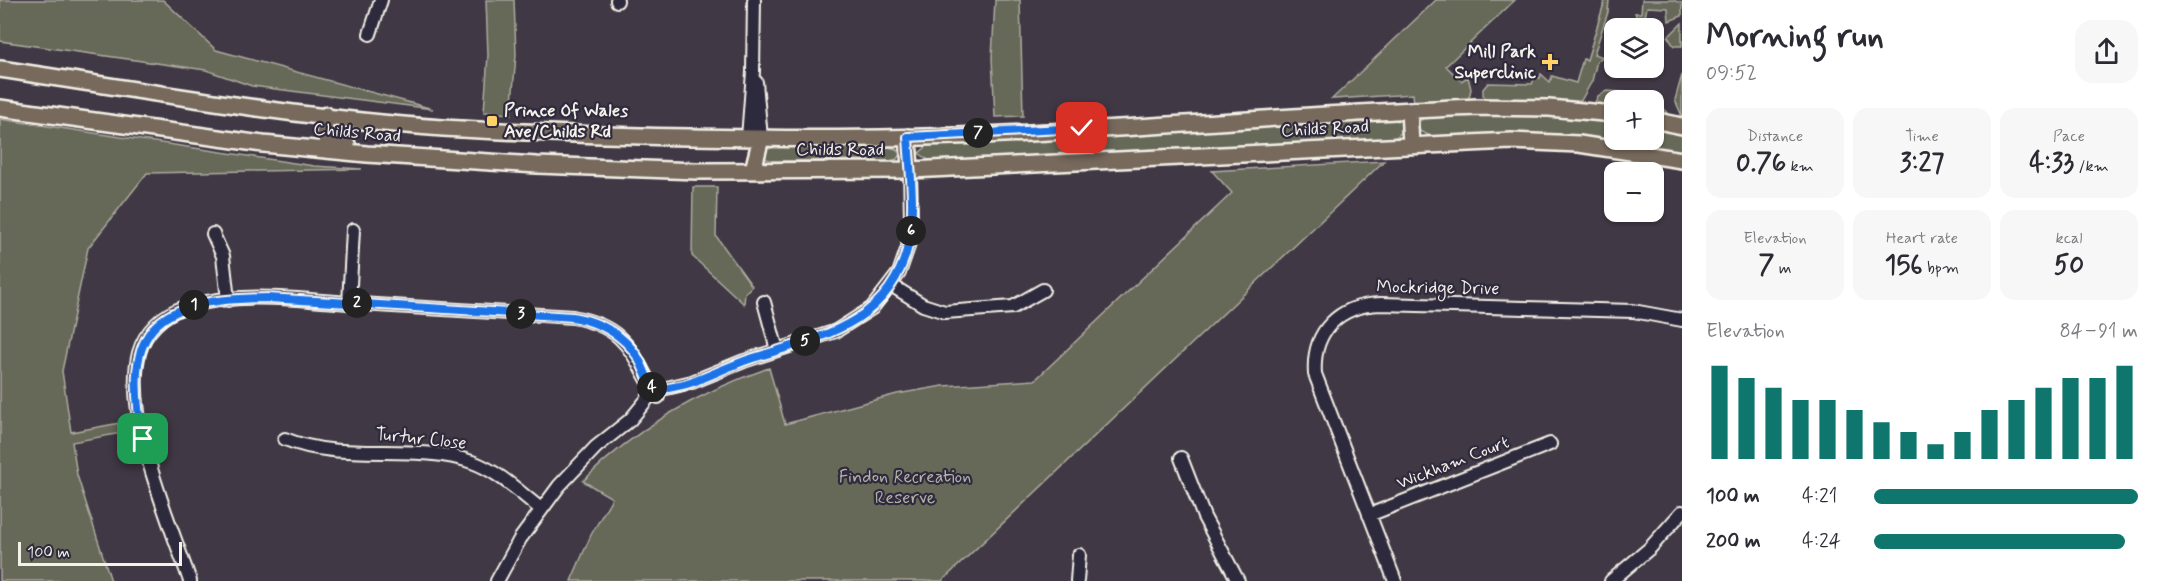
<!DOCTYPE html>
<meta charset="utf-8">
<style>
:root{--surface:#fff;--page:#f7f7f7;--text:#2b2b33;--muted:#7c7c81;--accent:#0f766e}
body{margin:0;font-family:Mynerve,sans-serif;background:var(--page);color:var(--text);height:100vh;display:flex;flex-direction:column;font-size:22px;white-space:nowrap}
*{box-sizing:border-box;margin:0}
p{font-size:20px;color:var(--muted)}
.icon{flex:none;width:33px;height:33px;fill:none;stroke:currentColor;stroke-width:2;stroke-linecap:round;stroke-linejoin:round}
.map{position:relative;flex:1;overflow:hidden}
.side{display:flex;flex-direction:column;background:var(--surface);width:480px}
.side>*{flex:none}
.fabs{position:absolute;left:1604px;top:18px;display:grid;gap:12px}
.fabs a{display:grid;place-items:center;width:60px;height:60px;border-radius:12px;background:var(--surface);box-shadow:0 2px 4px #0004;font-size:30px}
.scale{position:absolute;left:18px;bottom:15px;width:164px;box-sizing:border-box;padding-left:6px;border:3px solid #f4f1e8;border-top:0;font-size:16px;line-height:21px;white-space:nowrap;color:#f4f1e8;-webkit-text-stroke:4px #2f2a3d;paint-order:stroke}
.pin{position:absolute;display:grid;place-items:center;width:51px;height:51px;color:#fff;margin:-26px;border-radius:12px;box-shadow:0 3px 9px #0006}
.km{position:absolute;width:30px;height:30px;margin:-15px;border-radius:50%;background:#222;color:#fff;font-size:16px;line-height:30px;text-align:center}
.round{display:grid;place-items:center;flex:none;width:63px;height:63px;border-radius:18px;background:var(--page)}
.head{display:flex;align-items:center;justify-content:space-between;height:102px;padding:0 24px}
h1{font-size:33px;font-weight:700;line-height:45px}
.figures{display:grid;grid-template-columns:repeat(3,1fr);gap:9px;height:102px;padding:6px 24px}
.figures div{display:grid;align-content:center;border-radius:15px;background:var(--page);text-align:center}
.figures b{font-size:26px;font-weight:700}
.figures small{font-size:16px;font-weight:400}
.figures p{font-size:16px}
.chart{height:168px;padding:12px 24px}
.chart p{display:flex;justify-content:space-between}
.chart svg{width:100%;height:108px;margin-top:6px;stroke:var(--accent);stroke-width:6}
ul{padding:0 24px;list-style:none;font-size:20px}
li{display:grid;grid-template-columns:96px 72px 1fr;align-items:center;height:45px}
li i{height:15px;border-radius:8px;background:var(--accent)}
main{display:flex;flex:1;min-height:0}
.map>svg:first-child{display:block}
.green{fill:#666758;stroke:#adaca0;stroke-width:1.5}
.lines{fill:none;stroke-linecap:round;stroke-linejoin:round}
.minor-casing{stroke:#f4f1e8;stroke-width:16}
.major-casing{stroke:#f4f1e8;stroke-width:20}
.minor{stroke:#2f2a3d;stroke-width:12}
.major{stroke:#77695c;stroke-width:15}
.route-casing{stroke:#fff;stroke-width:12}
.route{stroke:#1a73e8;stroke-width:8}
.poi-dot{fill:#ffd166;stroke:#2f2a3d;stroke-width:2}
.labels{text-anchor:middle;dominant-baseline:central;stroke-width:4.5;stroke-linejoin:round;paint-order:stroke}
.poi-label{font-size:18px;font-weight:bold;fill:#f4f1e8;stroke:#2f2a3d;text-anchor:end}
.street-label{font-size:18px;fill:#f4f1e8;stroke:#2f2a3d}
.park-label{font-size:18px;fill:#b4b3a7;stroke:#2f2a3d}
</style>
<main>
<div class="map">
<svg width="1682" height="581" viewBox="0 0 1682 581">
<rect width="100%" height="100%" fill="#403844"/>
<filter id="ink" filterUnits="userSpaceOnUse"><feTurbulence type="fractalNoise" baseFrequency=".0167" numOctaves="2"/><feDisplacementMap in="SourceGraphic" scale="12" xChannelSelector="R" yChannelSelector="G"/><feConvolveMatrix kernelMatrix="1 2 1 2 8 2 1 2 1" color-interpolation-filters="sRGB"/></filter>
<g filter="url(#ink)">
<path class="green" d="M0 0H163L216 50 433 109 252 86 206 70 0 41Z
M486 0H514L516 55 511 114 484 112 488 55Z
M995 0H1020L1023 116 995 117 992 58Z
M1436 0H1515L1446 66 1461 81 1468 77 1471 89 1468 102 1414 104 1413 94 1332 99Z
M1605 0H1609L1608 12 1594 54 1603 57 1597 61 1592 81 1579 104 1487 100 1483 95V89L1488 83 1532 84 1535 77 1540 78 1541 74 1550 82 1552 76 1576 83 1583 59 1587 60Z
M1642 0H1672L1682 3V16L1669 21 1668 8 1647 7 1645 17 1637 18 1635 13H1641Z
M1682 23V46H1674L1668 37Z
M1682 75V116L1675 100Z
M1606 91 1652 94 1658 98 1669 117 1653 114V100H1614V108L1593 106 1598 96Z
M1509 112 1614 119V140H1653V125L1682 131V154L1433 137 1417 130V123L1427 116Z
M1390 118 1401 122 1404 130 1396 137 1384 140 931 162 919 153 931 143Z
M0 119 314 166 362 169 147 173 88 248 62 371 71 432 125 422 127 432 72 442 77 475 111 581H0Z
M781 144 889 147 896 149 900 154 897 159 882 163 865 160 772 161 764 158 766 150Z
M1384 161 942 581H571L591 535 612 498 583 481C637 427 698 392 769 368L785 424 897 394 943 386 1035 380 1232 193 1212 171Z
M693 187H717L716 236 752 286 745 293 744 304 692 256Z"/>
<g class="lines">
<defs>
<path id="minor" d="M617 0V1
M370 34 381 0
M756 82 761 138
M748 138 753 72 754 0
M213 234 223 256 228 300
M891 285 923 305 945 312 1013 307 1043 290
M764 302 777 350
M349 303 353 230
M285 439C342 463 415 442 472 462 498 471 519 492 541 509
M1181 458 1204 517 1238 581
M1369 515 1550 444
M190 581C169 520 123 416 139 353 145 331 163 314 185 307 241 290 303 300 360 304 431 308 502 312 573 317 630 328 631 355 658 397
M497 581 520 539 559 486 596 447 630 420 654 391 692 382 744 361 836 331 872 308 899 273 908 247 911 220 910 170
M1077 581 1079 555
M1395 581 1315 374C1312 331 1339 305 1381 304L1633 311 1682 320
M1611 581 1650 548 1682 512"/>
<path id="major" d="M0 69C147 91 295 118 443 128 547 134 651 137 756 138 996 143 1237 117 1477 107L1549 108 1614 114
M0 108 263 144 367 154 537 165 697 171 910 170 1511 141 1579 144 1682 160
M1409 110 1411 144
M326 115 324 133 326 138 347 144
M1653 120 1682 126
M908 137 910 170
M753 170 761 138"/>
</defs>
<use href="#minor" class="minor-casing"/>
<use href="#major" class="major-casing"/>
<use href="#minor" class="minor"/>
<use href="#major" class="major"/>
</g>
</g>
<g class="lines" filter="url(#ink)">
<defs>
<path id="route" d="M143 439C120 324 158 299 268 298L573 317C599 322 622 333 637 356 644 367 647 380 654 391 666 388 678 387 690 383 710 376 729 366 750 359 816 338 889 326 908 246 916 212 910 172 908 137L1082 128"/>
</defs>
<use href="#route" class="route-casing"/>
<use href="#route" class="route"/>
</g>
<g class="poi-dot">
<path d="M1547 53h6v6h6v6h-6v6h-6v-6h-6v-6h6z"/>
<rect x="486" y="115" width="12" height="12" rx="3"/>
</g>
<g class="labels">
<g class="poi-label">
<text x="1536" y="52">Mill Park<tspan x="1536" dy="21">Superclinic</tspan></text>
<text x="504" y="111" text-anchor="start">Prince Of Wales<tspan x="504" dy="21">Ave/Childs Rd</tspan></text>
</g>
<g class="street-label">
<text transform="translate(1325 129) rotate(-3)">Childs Road</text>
<text transform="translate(357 133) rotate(5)">Childs Road</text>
<text x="840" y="150">Childs Road</text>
<text transform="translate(1438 288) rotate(1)">Mockridge Drive</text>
<text transform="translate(421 439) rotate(6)">Turtur Close</text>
<text transform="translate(1453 463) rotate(-21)">Wickham Court</text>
</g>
<g class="park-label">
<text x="905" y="477">Findon Recreation<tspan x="905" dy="21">Reserve</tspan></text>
</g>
</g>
</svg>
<div class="fabs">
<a><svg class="icon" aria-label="layers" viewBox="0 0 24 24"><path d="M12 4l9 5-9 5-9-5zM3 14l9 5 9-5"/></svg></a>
<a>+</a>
<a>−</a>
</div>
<div class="scale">100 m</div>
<div class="pin" style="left:143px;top:439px;background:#1e9e55"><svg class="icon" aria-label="arrive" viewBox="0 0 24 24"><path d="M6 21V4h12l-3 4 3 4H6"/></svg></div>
<div class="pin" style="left:1082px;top:128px;background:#d93025"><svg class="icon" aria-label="check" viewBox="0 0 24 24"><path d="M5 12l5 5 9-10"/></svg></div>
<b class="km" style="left:194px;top:305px">1</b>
<b class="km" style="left:357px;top:303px">2</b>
<b class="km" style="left:521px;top:314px">3</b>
<b class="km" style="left:652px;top:387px">4</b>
<b class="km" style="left:805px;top:341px">5</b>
<b class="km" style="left:911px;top:231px">6</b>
<b class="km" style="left:978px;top:133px">7</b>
</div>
<section class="side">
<div class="head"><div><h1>Morning run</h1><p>09:52</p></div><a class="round"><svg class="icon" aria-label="share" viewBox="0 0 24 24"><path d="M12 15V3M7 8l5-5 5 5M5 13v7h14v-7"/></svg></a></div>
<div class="figures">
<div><p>Distance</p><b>0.76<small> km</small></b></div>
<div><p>Time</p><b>3:27</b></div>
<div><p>Pace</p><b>4:33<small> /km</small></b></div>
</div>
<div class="figures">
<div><p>Elevation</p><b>7<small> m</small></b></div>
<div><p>Heart rate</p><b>156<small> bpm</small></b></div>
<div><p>kcal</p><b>50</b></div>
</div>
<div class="chart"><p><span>Elevation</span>84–91 m</p>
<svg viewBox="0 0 160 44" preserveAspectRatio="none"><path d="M5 44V6M15 44V11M25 44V15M35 44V20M45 44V20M55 44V24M65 44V29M75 44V33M85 44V38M95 44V33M105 44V24M115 44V20M125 44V15M135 44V11M145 44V11M155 44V6"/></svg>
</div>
<ul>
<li><b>100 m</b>4:21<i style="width:100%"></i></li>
<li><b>200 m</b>4:24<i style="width:95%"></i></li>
</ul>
</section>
</main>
